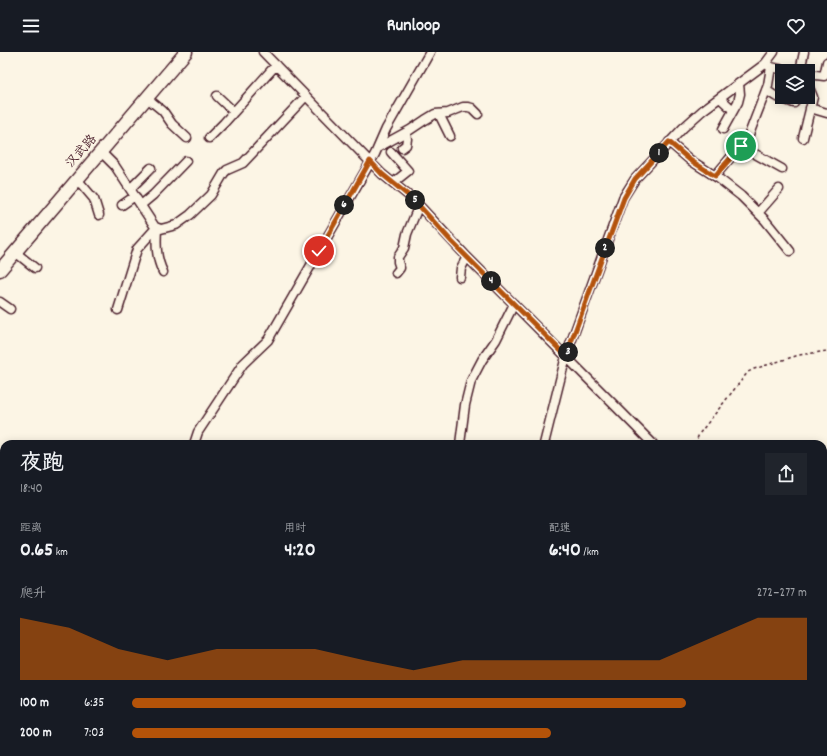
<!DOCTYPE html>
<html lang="zh">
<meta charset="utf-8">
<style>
:root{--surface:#171b24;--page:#20242c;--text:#f1f3f6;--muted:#9ea1a6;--accent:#b45309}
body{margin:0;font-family:Dekko,"LXGW WenKai TC",sans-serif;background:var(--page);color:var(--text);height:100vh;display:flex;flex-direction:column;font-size:15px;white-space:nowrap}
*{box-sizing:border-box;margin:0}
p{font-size:13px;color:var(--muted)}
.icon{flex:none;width:22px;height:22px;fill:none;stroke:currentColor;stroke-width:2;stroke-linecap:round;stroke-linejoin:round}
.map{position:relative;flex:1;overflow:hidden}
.details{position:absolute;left:0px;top:388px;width:827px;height:316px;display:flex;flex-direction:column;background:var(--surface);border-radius:12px 12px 0 0;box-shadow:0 2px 10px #0003}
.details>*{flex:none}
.fabs{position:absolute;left:775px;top:12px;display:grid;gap:8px}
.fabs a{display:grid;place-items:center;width:40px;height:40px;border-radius:0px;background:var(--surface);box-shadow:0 2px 10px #0003;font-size:20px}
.pin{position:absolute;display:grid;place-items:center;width:34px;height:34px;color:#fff;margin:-17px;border:2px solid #fff;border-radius:50%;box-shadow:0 1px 4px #0007}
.km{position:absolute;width:20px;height:20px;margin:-10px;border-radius:50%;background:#222;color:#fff;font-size:11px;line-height:20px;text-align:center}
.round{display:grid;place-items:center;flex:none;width:42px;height:42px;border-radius:0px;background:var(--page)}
.headline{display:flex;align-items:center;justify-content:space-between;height:68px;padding:0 20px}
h1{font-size:22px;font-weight:700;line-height:30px}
.stats{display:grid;grid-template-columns:repeat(3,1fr);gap:6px;height:68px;padding:4px 20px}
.stats div{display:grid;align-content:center}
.stats b{font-size:20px;font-weight:700}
.stats small{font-size:11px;font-weight:400}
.stats p{font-size:11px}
.chart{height:112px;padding:8px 20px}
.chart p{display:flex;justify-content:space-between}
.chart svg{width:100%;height:72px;margin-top:4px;fill:var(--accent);opacity:.7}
ul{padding:0 20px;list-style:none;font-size:13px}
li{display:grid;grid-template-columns:64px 48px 1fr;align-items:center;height:30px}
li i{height:10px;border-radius:5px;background:var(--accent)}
header{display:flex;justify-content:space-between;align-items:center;height:52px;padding:0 20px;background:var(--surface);font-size:18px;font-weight:700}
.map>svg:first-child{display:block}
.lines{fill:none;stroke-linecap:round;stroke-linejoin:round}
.street-casing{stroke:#4a1f2b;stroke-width:11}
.secondary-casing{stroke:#4a1f2b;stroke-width:15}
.path{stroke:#4a1f2b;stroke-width:1.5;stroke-dasharray:3 3;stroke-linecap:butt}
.street{stroke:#fcf5e5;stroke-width:8}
.secondary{stroke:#fcf5e5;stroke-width:12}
.route-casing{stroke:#fff;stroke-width:8}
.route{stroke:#b45309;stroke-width:5}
.labels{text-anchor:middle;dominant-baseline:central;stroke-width:3.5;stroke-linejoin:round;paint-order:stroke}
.street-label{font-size:13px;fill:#4a1f2b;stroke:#fcf5e5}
</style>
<header><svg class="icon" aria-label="menu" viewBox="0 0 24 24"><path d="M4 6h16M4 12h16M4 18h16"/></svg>Runloop<svg class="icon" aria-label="heart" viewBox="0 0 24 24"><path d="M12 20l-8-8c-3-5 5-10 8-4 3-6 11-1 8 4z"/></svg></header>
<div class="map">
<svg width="827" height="704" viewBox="0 0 827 704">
<rect width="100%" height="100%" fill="#fcf5e5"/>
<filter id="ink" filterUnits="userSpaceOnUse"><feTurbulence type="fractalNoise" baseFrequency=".025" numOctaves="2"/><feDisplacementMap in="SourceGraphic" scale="8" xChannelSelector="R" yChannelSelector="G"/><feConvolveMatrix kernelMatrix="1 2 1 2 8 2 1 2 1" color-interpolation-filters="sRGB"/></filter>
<g filter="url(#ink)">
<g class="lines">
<defs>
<path id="street" d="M263 0 382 122 414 148 467 205 653 392
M767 13 771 15 789 19
M800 19 804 0
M808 22 824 24 827 10
M766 38 775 44 794 51
M217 44 234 60
M147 46 163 59 172 72 187 86
M720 46 733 58
M810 56 827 61
M439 62 450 84
M723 77 738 50 740 42 739 32
M209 86 224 71 276 13
M803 86 813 45 808 33
M669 90 690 108 718 126 741 144 765 168 790 199
M741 94 782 117
M379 95 410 78 425 68 435 62 448 61 463 55H468L472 56 478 62
M402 96 406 93 407 87 406 81
M101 100 115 114 155 175 161 177 176 173 190 163 211 143 224 121 227 118 243 111 306 44
M391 100 408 119 393 131
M715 124 748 85 768 33 771 15
M77 127 94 147 99 163
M130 137 151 116
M122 153 135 144
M141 153 153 143 186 109
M758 161 779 137
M157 177C156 192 156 206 163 220
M15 200 35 216
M396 221 400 216 398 210V205L404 196 407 182 419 153
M460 225 461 216 467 205
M0 250 10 257
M118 258 137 197 156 176
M194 392 198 380 243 312 268 288 375 102 386 77 430 0
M460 392 465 353 471 329 482 308 496 288 514 252
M544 392 566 304 623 146 635 127 683 76 703 58 765 12 774 0
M0 473 4 467
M823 606 827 608
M823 686 827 680
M0 693 4 696
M9 700 14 704
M220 700 238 702 246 700
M252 700 253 704
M800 700 805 704
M211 704 215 700
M362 704 365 700
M389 704 391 700
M449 704 451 700
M810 704 813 700"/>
<path id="secondary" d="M0 218 186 0"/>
</defs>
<use href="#street" class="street-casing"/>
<use href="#secondary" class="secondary-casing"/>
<path class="path" d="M695 392 699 382 748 320 754 317 799 303 827 299
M611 700 630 704"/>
<use href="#street" class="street"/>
<use href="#secondary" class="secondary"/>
</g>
</g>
<g class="lines" filter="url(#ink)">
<defs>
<path id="route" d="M319 199 370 109 382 122 414 148 452 190 566 304 624 146 635 127 669 90 690 108 715 124 741 94"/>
</defs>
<use href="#route" class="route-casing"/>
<use href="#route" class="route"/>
</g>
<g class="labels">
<g class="street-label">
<text transform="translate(82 100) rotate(-49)">汉武路</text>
</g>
</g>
</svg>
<div class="fabs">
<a><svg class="icon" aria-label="layers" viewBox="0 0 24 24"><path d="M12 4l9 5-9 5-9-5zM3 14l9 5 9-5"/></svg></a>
</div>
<div class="pin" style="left:741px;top:94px;background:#1e9e55"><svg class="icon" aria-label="arrive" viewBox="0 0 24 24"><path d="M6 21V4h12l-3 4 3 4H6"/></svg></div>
<div class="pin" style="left:319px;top:199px;background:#d93025"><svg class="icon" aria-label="check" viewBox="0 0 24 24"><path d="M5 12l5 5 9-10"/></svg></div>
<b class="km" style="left:659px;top:101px">1</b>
<b class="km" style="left:605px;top:196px">2</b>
<b class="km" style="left:568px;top:300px">3</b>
<b class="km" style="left:491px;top:229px">4</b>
<b class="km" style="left:415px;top:148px">5</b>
<b class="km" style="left:344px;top:153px">6</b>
<section class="details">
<div class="headline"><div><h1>夜跑</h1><p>18:40</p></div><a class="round"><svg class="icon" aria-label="share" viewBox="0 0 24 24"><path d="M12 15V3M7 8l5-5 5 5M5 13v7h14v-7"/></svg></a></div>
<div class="stats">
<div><p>距离</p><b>0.65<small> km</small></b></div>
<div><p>用时</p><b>4:20</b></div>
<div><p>配速</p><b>6:40<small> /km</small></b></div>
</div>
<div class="chart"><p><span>爬升</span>272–277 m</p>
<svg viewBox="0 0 160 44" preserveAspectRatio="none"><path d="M0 44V6L10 12L20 25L30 32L40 25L50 25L60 25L70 32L80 38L90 32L100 32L110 32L120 32L130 32L140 19L150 6L160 6V44z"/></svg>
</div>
<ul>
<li><b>100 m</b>6:35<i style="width:82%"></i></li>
<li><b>200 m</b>7:03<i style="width:62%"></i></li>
</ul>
</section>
</div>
